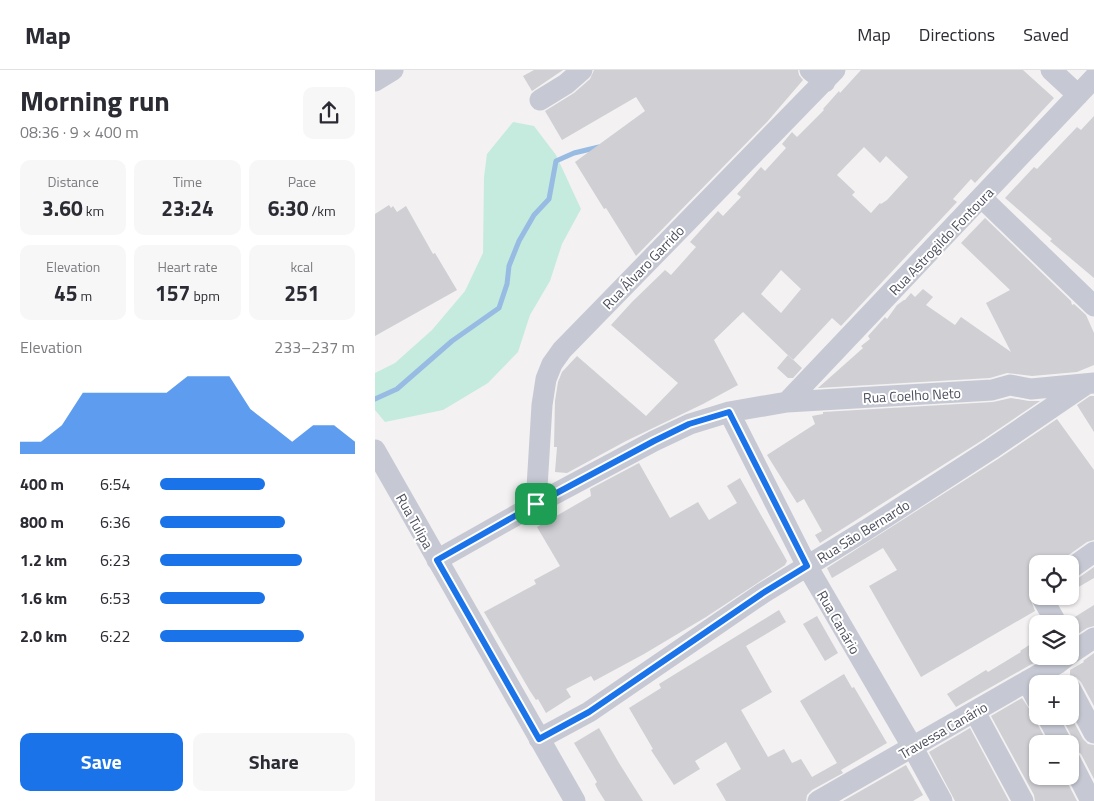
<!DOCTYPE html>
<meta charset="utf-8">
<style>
:root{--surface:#fff;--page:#f7f7f7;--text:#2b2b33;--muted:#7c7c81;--line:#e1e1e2;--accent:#1a73e8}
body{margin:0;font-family:"Titillium Web",sans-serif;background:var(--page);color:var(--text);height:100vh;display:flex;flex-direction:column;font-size:19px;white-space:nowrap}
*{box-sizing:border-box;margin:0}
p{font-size:16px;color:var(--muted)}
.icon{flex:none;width:28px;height:28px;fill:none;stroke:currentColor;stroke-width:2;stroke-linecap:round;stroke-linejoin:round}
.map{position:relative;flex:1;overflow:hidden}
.drawer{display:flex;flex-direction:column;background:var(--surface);width:375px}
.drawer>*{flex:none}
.buttons{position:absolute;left:654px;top:485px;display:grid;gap:10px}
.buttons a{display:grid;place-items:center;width:50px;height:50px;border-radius:10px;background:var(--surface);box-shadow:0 1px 4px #0004;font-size:25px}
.pin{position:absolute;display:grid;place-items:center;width:42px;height:42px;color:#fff;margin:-21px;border-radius:10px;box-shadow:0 2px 8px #0006}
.round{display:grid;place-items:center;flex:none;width:52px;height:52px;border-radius:10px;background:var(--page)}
.head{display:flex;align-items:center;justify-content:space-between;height:85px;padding:0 20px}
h1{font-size:28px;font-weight:700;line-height:38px}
.metrics{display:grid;grid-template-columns:repeat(3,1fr);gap:8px;height:85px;padding:5px 20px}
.metrics div{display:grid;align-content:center;border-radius:10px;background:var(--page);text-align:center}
.metrics b{font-size:21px;font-weight:700}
.metrics small{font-size:14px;font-weight:400}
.metrics p{font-size:14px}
.chart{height:140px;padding:10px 20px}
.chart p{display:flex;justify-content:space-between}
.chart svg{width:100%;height:90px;margin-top:5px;fill:var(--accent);opacity:.7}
.button{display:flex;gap:10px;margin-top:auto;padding:10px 20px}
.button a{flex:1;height:58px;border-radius:10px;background:var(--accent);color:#fff;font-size:20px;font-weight:700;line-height:58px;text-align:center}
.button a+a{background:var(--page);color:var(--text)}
ul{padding:0 20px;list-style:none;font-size:16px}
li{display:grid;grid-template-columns:80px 60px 1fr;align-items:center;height:38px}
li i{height:12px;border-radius:6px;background:var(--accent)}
header{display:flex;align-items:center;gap:30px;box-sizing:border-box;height:70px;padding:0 25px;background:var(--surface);border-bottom:1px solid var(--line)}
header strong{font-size:24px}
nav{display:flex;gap:28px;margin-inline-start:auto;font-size:18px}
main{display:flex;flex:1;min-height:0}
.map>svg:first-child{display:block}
.green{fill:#c5ebdf}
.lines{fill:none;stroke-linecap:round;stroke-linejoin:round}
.stream{stroke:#97bbe2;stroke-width:5}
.building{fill:#cfcfd4;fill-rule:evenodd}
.minor{stroke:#c6c9d3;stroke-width:21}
.route-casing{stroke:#fff;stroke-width:10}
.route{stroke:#1a73e8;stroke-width:6}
.labels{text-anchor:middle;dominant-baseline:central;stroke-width:4;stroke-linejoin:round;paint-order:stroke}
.street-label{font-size:14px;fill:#4b4e5c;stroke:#fff}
</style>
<header>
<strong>Map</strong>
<nav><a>Map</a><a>Directions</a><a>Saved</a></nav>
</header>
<main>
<section class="drawer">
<div class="head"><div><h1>Morning run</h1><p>08:36 · 9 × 400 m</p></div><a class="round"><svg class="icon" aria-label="share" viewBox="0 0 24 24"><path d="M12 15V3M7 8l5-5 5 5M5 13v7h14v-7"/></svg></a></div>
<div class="metrics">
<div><p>Distance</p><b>3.60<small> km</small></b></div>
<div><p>Time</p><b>23:24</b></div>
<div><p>Pace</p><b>6:30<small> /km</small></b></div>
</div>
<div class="metrics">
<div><p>Elevation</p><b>45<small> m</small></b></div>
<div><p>Heart rate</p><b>157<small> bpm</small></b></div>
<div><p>kcal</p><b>251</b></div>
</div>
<div class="chart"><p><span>Elevation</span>233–237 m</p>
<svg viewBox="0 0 160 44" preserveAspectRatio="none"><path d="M0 44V38L10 38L20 30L30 14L40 14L50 14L60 14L70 14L80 6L90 6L100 6L110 22L120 30L130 38L140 30L150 30L160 38V44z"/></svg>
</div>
<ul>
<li><b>400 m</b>6:54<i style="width:54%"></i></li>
<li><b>800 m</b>6:36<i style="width:64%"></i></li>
<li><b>1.2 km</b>6:23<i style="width:73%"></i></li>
<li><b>1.6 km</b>6:53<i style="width:54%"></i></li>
<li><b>2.0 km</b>6:22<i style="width:74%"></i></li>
</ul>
<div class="button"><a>Save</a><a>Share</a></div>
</section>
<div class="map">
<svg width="719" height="731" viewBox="0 0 719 731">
<rect width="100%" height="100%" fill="#f3f1f1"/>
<path class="green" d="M138 52 159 56 181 85 206 139 187 174 175 211 155 245 143 282 113 313 68 340 10 352 0 340V303L20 293 57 260 90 221 108 183 109 107 112 84Z"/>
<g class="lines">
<path class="stream" d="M0 329 22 319 77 271 124 238 132 214 134 196 144 171 159 145 174 129 181 91 199 83 224 77"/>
</g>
<path class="building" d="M159 0H188L157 21 148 6Z
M219 0H423L424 5 428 10 392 52 261 186 231 138 229 139 200 92 270 41 261 27 187 70 170 41 199 23 215 9Z
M486 0H648L679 28 600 113 596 109 578 129 582 132 466 256 457 248 418 290 368 242 339 270 363 315 328 334 251 371 192 403 180 402 182 377H179L180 331 183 312 187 302 202 286 271 346 303 313 236 255 257 232 290 200 296 205 321 177 315 172 343 141 348 146 366 127 362 124 386 97 390 101 411 78 407 74 417 62 422 67 449 40 448 39 464 21 465 23ZM489 77 505 93 511 86 533 107 512 130 506 134 505 133 496 143 477 125 480 122 462 105ZM406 200 426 219 406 243 386 224Z
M719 46V208L675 171 677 169 630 128 659 97 662 99 702 57 706 60Z
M14 135 16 138 18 136 22 142 31 136 58 184 60 183 82 220 0 266V144Z
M610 148 696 231 697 235 699 234 711 245 719 263V295L702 302 657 306 632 303 615 308 443 318 488 278 486 276 495 269 493 266 510 247 512 249 522 235 529 230H530L536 223 540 227 548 219 558 227 551 235 580 255 586 247 636 282 611 233 635 220 586 173Z
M413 285 427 298 418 308H413L402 298Z
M715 326H719V362L702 335Z
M636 328 654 331H665L609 369 445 473 440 465 447 461 429 429 422 433 392 385 440 354 437 346 448 344V342L618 332Z
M682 349 719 400V470L712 472 688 489 684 494H662V514L656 519 654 525 660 541 546 607 494 516 522 500 508 478 457 508 452 498 623 389Z
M264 393 295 448 323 432 334 450 362 433 352 416 365 408 412 491 410 495 331 547 269 584 219 611 216 606 191 619 196 627 171 643 163 629 161 630 155 621 109 542 161 514 159 510 185 496 162 457 216 426 215 419Z
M719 497V508L695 522V511L702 509Z
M719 535V556L712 558 695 569V550Z
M404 540 411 552 371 576 397 622 366 640 393 687 409 679 417 693 426 689 437 707 462 693 425 631 469 604 477 618 479 617 512 673 466 700 468 703 437 720 432 725 431 731H351L341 714 366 699 351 672 320 691 325 699 299 715 276 680 278 679 254 638 286 618 284 614Z
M442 546 463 583 450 591 428 554Z
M662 570V588L660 589 662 591 581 637 572 624 611 600 613 602 646 582 645 581Z
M719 583V636L706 612 701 607 695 606V600L709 592 708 591Z
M647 628 655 640 660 642 661 651 673 674H662V706H689L702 731H660L659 725 616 646Z
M695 645 708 669 713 674 719 675V709L706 684 698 678V669L686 646H695Z
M224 658 244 693 268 731H230L223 720 220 714 222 712 199 673Z
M595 658 634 731H580L579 729 554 682Z
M531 695 548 725 538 731H468Z"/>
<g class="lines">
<path class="minor" d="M435 0 450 12
M676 0 703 25
M0 11 18 0
M165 30 191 14 207 0
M607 128 719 236
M412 332 719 8
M354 342 432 496 538 678 567 731
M0 380 200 731
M161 434 167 335 171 309 177 294 187 280 228 238 460 0
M62 490 161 434 279 371 315 354 354 342 412 332 617 320 635 315 656 319 719 313
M695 499 719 482
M666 526 682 554
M695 584 719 568
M652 611 662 630
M695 618 719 663
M600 642 648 731
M672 646 687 674
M164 669 214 642 388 523 491 460 616 379 710 315
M695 690 716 731
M443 731 682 594 692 586"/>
</g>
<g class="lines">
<defs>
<path id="route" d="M354 342 432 496 388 523 214 642 164 669 62 490 161 434 279 371 314 354Z"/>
</defs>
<use href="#route" class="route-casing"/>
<use href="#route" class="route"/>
</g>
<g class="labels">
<g class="street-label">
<text transform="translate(566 171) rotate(-46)">Rua Astrogildo Fontoura</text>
<text transform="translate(268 197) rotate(-46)">Rua Álvaro Garrido</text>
<text transform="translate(537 325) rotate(-3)">Rua Coelho Neto</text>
<text transform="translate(40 451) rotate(61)">Rua Tulipa</text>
<text transform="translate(488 461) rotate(-32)">Rua São Bernardo</text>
<text transform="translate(464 552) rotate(60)">Rua Canário</text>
<text transform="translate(568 660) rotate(-30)">Travessa Canário</text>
</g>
</g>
</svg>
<div class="buttons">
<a><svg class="icon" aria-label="locate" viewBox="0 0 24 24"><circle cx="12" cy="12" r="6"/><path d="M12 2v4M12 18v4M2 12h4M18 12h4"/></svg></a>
<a><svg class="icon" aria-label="layers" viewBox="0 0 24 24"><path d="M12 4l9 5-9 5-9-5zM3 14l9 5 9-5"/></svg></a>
<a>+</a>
<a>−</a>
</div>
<div class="pin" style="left:161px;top:434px;background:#1e9e55"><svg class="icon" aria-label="arrive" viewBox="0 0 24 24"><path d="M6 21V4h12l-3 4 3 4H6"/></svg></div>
</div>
</main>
